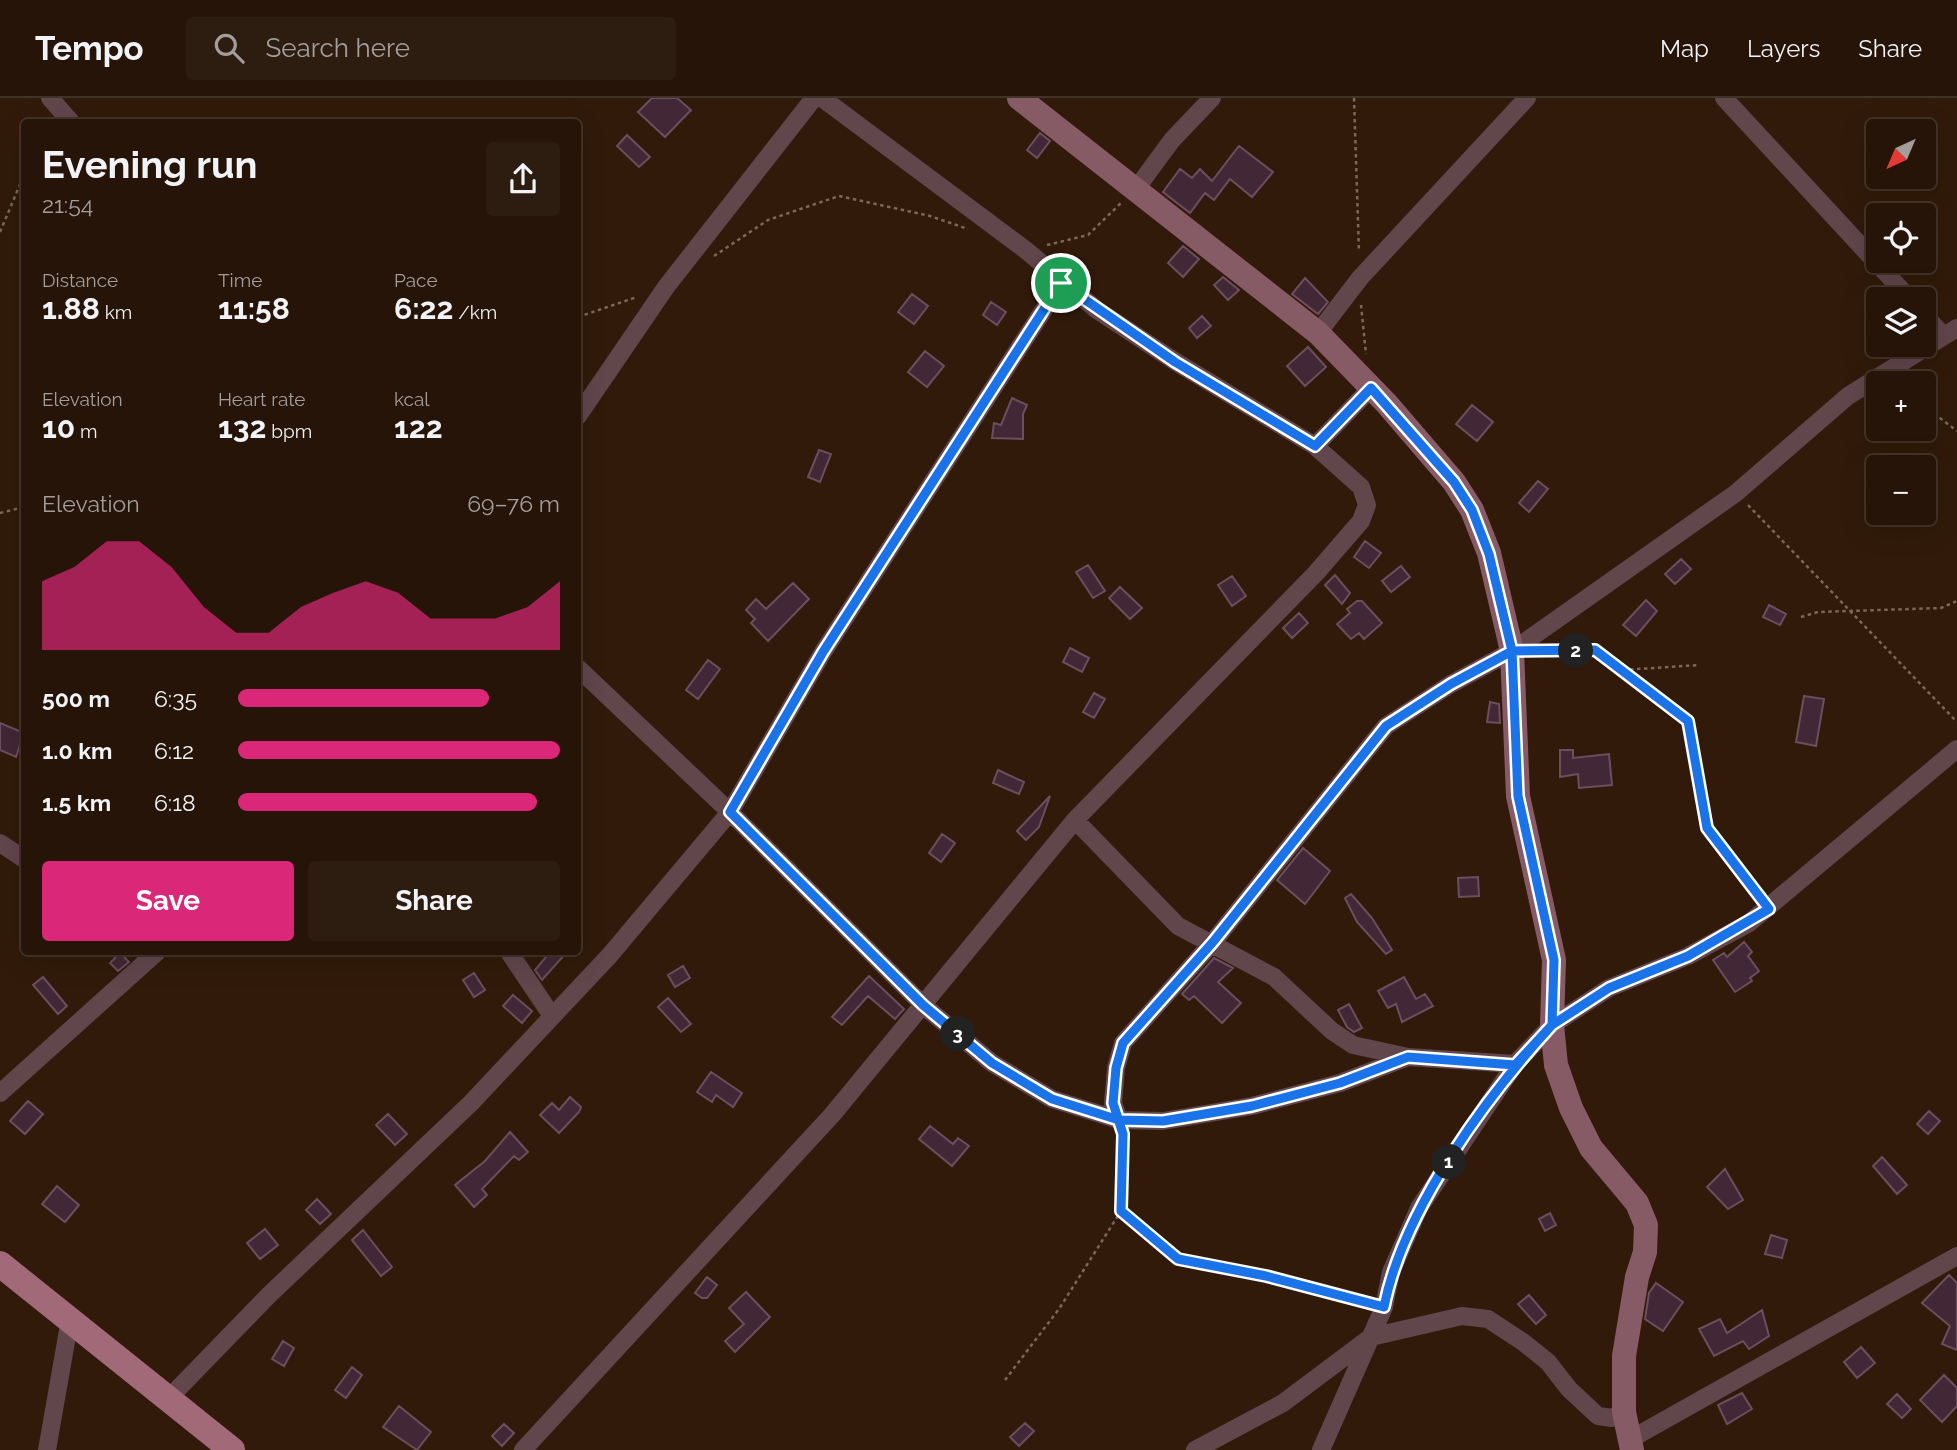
<!DOCTYPE html>
<meta charset="utf-8">
<style>
:root{--surface:#251407;--page:#2d1d11;--text:#f1f3f6;--muted:#a39e9b;--line:#423328;--accent:#db2777}
body{margin:0;font-family:Raleway,sans-serif;background:var(--page);color:var(--text);height:100vh;display:flex;flex-direction:column;font-size:26px;white-space:nowrap}
*{box-sizing:border-box;margin:0}
p{font-size:23px;color:var(--muted)}
.icon{flex:none;width:38px;height:38px;fill:none;stroke:currentColor;stroke-width:2;stroke-linecap:round;stroke-linejoin:round}
.map{position:relative;flex:1;overflow:hidden}
.drawer{position:absolute;left:21px;top:21px;width:560px;height:836px;display:flex;flex-direction:column;background:var(--surface);border-radius:7px;box-shadow:0 7px 28px #0002,0 0 0 2px var(--line)}
.drawer>*{flex:none}
.needle{width:46px;rotate:224deg}
.buttons{position:absolute;left:1866px;top:21px;display:grid;gap:14px}
.buttons a{display:grid;place-items:center;width:70px;height:70px;border-radius:7px;background:var(--surface);box-shadow:0 7px 28px #0002,0 0 0 2px var(--line);font-size:35px}
.pin{position:absolute;display:grid;place-items:center;width:60px;height:60px;color:#fff;margin:-30px;border:4px solid #fff;border-radius:50%;box-shadow:0 2px 7px #0007}
.km{position:absolute;width:35px;height:35px;margin:-18px;border-radius:50%;background:#222;color:#fff;font-size:19px;line-height:35px;text-align:center}
.round{display:grid;place-items:center;flex:none;width:74px;height:74px;border-radius:7px;background:var(--page)}
.headline{display:flex;align-items:center;justify-content:space-between;height:119px;padding:0 21px}
h1{font-size:38px;font-weight:700;line-height:52px}
.figures{display:grid;grid-template-columns:repeat(3,1fr);gap:10px;height:119px;padding:7px 21px}
.figures div{display:grid;align-content:center}
.figures b{font-size:30px;font-weight:700}
.figures small{font-size:19px;font-weight:400}
.figures p{font-size:19px}
.chart{height:196px;padding:14px 21px}
.chart p{display:flex;justify-content:space-between}
.chart svg{width:100%;height:126px;margin-top:7px;fill:var(--accent);opacity:.7}
.action{display:flex;gap:14px;margin-top:auto;padding:14px 21px}
.action a{flex:1;height:80px;border-radius:7px;background:var(--accent);color:#fff;font-size:28px;font-weight:700;line-height:80px;text-align:center}
.action a+a{background:var(--page);color:var(--text)}
ul{padding:0 21px;list-style:none;font-size:23px}
li{display:grid;grid-template-columns:112px 84px 1fr;align-items:center;height:52px}
li i{height:18px;border-radius:9px;background:var(--accent)}
header{display:flex;align-items:center;gap:42px;box-sizing:border-box;height:98px;padding:0 35px;background:var(--surface);border-bottom:2px solid var(--line)}
header strong{font-size:33px}
nav{display:flex;gap:38px;margin-inline-start:auto;font-size:24px}
.search{width:490px;height:63px;background:var(--page);display:flex;align-items:center;gap:18px;box-sizing:border-box;padding:0 24px;border-radius:7px;color:var(--muted);font-size:26px}
.map>svg:first-child{display:block}
.building{fill:#422736;stroke:#6c4e5e;stroke-width:2}
.lines{fill:none;stroke-linecap:round;stroke-linejoin:round}
.path{stroke:#7c6758;stroke-width:2.5;stroke-dasharray:3.5 3.5;stroke-linecap:butt}
.street{stroke:#61464c;stroke-width:18}
.secondary{stroke:#865b65;stroke-width:24}
.primary{stroke:#a26a78;stroke-width:26}
.route-casing{stroke:#fff;stroke-width:14}
.route{stroke:#1a73e8;stroke-width:9}
</style>
<header>
<strong>Tempo</strong>
<div class="search"><svg class="icon" aria-label="search" viewBox="0 0 24 24"><circle cx="10" cy="10" r="6"/><path d="M15 15l6 6"/></svg>Search here</div>
<nav><a>Map</a><a>Layers</a><a>Share</a></nav>
</header>
<div class="map">
<svg width="1957" height="1352" viewBox="0 0 1957 1352">
<rect width="100%" height="100%" fill="#311a09"/>
<path class="building" d="M652 0H677L691 12 665 39 638 14Z
M1040 35 1050 43 1037 60 1027 52Z
M627 37 650 59 639 69 617 48Z
M1239 48 1273 74 1252 99 1230 81 1214 102 1205 95 1190 115 1163 94 1180 71 1192 80 1200 71 1212 83Z
M1183 148 1199 161 1183 179 1168 165Z
M1223 179 1239 192 1228 202 1214 187Z
M1305 180 1328 204 1318 216 1292 196Z
M912 196 928 208 914 226 898 214Z
M991 204 1006 214 997 227 983 217Z
M1202 218 1211 228 1197 240 1189 230Z
M1308 249 1326 269 1305 288 1287 268Z
M925 253 944 268 927 289 908 274Z
M1012 300 1027 307 1023 316V341L992 340 994 325 1001 327Z
M1472 307 1493 324 1477 343 1456 326Z
M819 352 831 356 820 384 808 379Z
M1538 383 1548 391 1529 414 1519 405Z
M1365 443 1381 455 1369 470 1354 459Z
M1681 461 1691 471 1675 486 1665 476Z
M1088 467 1105 493 1093 500 1076 474Z
M1401 468 1410 479 1391 494 1382 483Z
M1335 477 1350 495 1342 506 1325 487Z
M1232 478 1246 498 1232 508 1218 487Z
M793 485 809 501 768 543 751 525 755 521 746 512 756 501 766 511Z
M1120 489 1142 510 1130 521 1109 500Z
M1646 502 1657 513 1636 538 1623 527Z
M1357 503H1362L1382 525 1364 541 1359 535 1351 541 1337 526 1350 515 1347 511Z
M1769 507 1786 516 1780 527 1763 519Z
M1299 515 1308 525 1292 540 1283 530Z
M1070 550 1089 560 1082 574 1063 564Z
M708 562 720 571 698 601 686 592Z
M1094 595 1105 601 1094 620 1083 614Z
M1804 598 1824 601 1816 648 1796 644Z
M1490 604 1499 606 1500 625 1487 624Z
M0 625 24 635 16 659 0 652Z
M1560 652H1573V660L1609 656 1612 687 1579 690 1578 676 1560 679Z
M998 672 1024 684 1019 696 993 685Z
M1050 698 1039 729 1026 742 1017 733Z
M942 736 955 745 941 764 929 755Z
M1303 750 1330 773 1305 806 1277 782Z
M1478 779 1479 798 1459 799 1458 780Z
M1351 796 1372 820 1392 852 1386 856 1357 824 1345 800Z
M1744 844 1752 854 1748 858 1759 873 1750 880 1752 883 1735 894 1713 862 1724 855 1727 859Z
M550 854H567L542 882 535 872Z
M120 855 129 864 118 873 110 865Z
M1214 860 1233 870 1218 884 1241 905 1222 925 1194 898 1189 902 1182 896Z
M683 868 690 880 675 889 668 877Z
M474 875 485 892 474 899 463 882Z
M869 878 904 911 895 921 868 898 842 927 832 919Z
M43 879 67 908 58 916 33 887Z
M1404 879 1416 901 1425 896 1433 908 1402 924 1396 906 1388 910 1378 893Z
M513 897 532 913 522 925 503 908Z
M668 900 691 926 681 934 658 909Z
M1349 906 1362 930 1354 934 1347 929 1338 912Z
M711 974 742 995 733 1009 716 997 712 1004 697 994Z
M570 999 581 1009 579 1014 559 1035 540 1017 552 1005 559 1012Z
M28 1003 43 1016 25 1036 10 1023Z
M1929 1013 1940 1023 1928 1036 1917 1026Z
M388 1016 407 1036 395 1047 376 1027Z
M930 1028 953 1046 958 1040 969 1048 952 1068 919 1041Z
M510 1034 528 1054 519 1062 514 1058 482 1091 487 1097 474 1109 455 1087 485 1063Z
M1882 1059 1907 1087 1897 1096 1873 1068Z
M1725 1071 1743 1102 1728 1111 1707 1089Z
M57 1088 79 1107 65 1124 42 1106Z
M317 1101 331 1116 320 1126 306 1112Z
M1550 1115 1556 1127 1545 1133 1539 1121Z
M265 1131 278 1147 260 1161 247 1145Z
M363 1132 392 1169 381 1178 352 1142Z
M1771 1137 1787 1142 1782 1160 1765 1156Z
M1949 1177 1957 1185V1252L1942 1246 1950 1228 1922 1205Z
M707 1179 717 1187 707 1200H702L695 1195Z
M1656 1185 1683 1204 1663 1233 1645 1221 1649 1195Z
M746 1194 770 1219 735 1254 725 1243 744 1226 729 1210Z
M1529 1197 1546 1217 1536 1226 1518 1206Z
M1762 1212 1769 1238 1749 1251 1743 1243 1714 1258 1699 1231 1720 1221 1727 1235Z
M283 1243 294 1250 284 1268 272 1261Z
M1861 1249 1875 1265 1857 1280 1844 1264Z
M352 1269 362 1277 346 1300 335 1292Z
M1944 1277 1957 1290V1308L1942 1324 1920 1302Z
M1742 1295 1752 1311 1727 1326 1718 1307Z
M1897 1296 1911 1311 1902 1320 1887 1306Z
M399 1308 431 1334 417 1352 383 1329Z
M1025 1325 1034 1333 1019 1348 1010 1339Z
M504 1326 514 1335 502 1348 492 1338Z"/>
<g class="lines">
<path class="path" d="M1354 0 1359 154
M0 134 24 77
M1047 147 1088 137 1121 105
M714 158 768 122 839 98 930 118 968 131
M1361 207 1366 256
M578 219 637 199
M1923 307 1957 333
M1748 407 1957 624
M0 415 24 409
M1801 519 1818 514 1941 510 1957 503
M1543 553 1595 552 1688 623 1707 730 1758 796
M1623 572 1699 567
M1123 1038 1121 1113 1178 1161 1266 1178 1367 1204
M1005 1282 1059 1211 1121 1113"/>
<path class="street" d="M50 0 71 24
M822 0 1027 153 1097 212 1176 264 1315 348
M1724 0 1910 201
M1136 91 1172 42 1212 0
M1923 216 1943 237
M1318 235 1360 180 1527 0
M578 318 666 189 814 0
M578 570 730 714 923 907 992 965 1052 1001 1119 1022 1163 1023 1252 1008 1340 985 1408 959
M1075 722 1178 828 1274 879 1332 933 1353 947 1408 959 1515 966
M0 745 24 761
M509 854 552 918
M0 995 157 854
M1119 1022 1113 1005 1116 970 1123 945 1213 844 1386 628 1451 586 1512 553 1736 395 1848 298 1957 230
M168 1301 269 1197 471 1005 610 857 730 714 823 554 1061 185
M1629 1342 1957 1158
M47 1352 70 1221
M523 1352 832 1017 1075 722 1316 475 1361 423 1367 407 1361 389 1315 348 1371 290
M1195 1352 1283 1305 1371 1239 1462 1218 1488 1221 1523 1244 1548 1264 1569 1291 1598 1318 1612 1320 1624 1314
M1321 1352 1384 1209 1391 1174 1419 1110 1515 966 1552 927 1609 890 1688 858 1749 825 1957 651"/>
<path class="secondary" d="M1019 0 1318 235 1387 306 1454 384 1472 412 1489 455 1512 553 1518 698 1554 862 1552 927 1556 967 1571 1010 1591 1050 1637 1105 1646 1127 1645 1154 1637 1179 1624 1258V1314L1632 1352"/>
<path class="primary" d="M0 1166 232 1352"/>
</g>
<g class="lines">
<defs>
<path id="route" d="M1061 185 1175 264 1315 348 1371 290 1454 384 1472 412 1489 456 1512 553 1518 698 1554 862 1552 927C1486 999 1403 1112 1384 1209L1266 1178 1178 1161 1121 1113 1123 1036 1113 1005 1116 970 1123 945 1213 844 1386 628 1451 586 1512 553 1595 552 1688 623 1707 730 1769 811 1688 858 1609 890 1552 927 1515 967 1408 959 1340 985 1252 1008 1163 1023 1119 1022 1052 1001 992 965 923 907 730 714 823 554 1061 185"/>
</defs>
<use href="#route" class="route-casing"/>
<use href="#route" class="route"/>
</g>
</svg>
<div class="buttons">
<a><svg class="needle" viewBox="-14 -14 28 28"><path d="M0-13l5 13h-10z" fill="#e53935"/><path d="M0 13l5-13h-10z" fill="#a39e9b"/></svg></a>
<a><svg class="icon" aria-label="locate" viewBox="0 0 24 24"><circle cx="12" cy="12" r="6"/><path d="M12 2v4M12 18v4M2 12h4M18 12h4"/></svg></a>
<a><svg class="icon" aria-label="layers" viewBox="0 0 24 24"><path d="M12 4l9 5-9 5-9-5zM3 14l9 5 9-5"/></svg></a>
<a>+</a>
<a>−</a>
</div>
<div class="pin" style="left:1061px;top:185px;background:#1e9e55"><svg class="icon" aria-label="arrive" viewBox="0 0 24 24"><path d="M6 21V4h12l-3 4 3 4H6"/></svg></div>
<b class="km" style="left:1449px;top:1064px">1</b>
<b class="km" style="left:1576px;top:553px">2</b>
<b class="km" style="left:958px;top:936px">3</b>
<section class="drawer">
<div class="headline"><div><h1>Evening run</h1><p>21:54</p></div><a class="round"><svg class="icon" aria-label="share" viewBox="0 0 24 24"><path d="M12 15V3M7 8l5-5 5 5M5 13v7h14v-7"/></svg></a></div>
<div class="figures">
<div><p>Distance</p><b>1.88<small> km</small></b></div>
<div><p>Time</p><b>11:58</b></div>
<div><p>Pace</p><b>6:22<small> /km</small></b></div>
</div>
<div class="figures">
<div><p>Elevation</p><b>10<small> m</small></b></div>
<div><p>Heart rate</p><b>132<small> bpm</small></b></div>
<div><p>kcal</p><b>122</b></div>
</div>
<div class="chart"><p><span>Elevation</span>69–76 m</p>
<svg viewBox="0 0 160 44" preserveAspectRatio="none"><path d="M0 44V20L10 15L20 6L30 6L40 15L50 29L60 38L70 38L80 29L90 24L100 20L110 24L120 33L130 33L140 33L150 29L160 20V44z"/></svg>
</div>
<ul>
<li><b>500 m</b>6:35<i style="width:78%"></i></li>
<li><b>1.0 km</b>6:12<i style="width:100%"></i></li>
<li><b>1.5 km</b>6:18<i style="width:93%"></i></li>
</ul>
<div class="action"><a>Save</a><a>Share</a></div>
</section>
</div>
